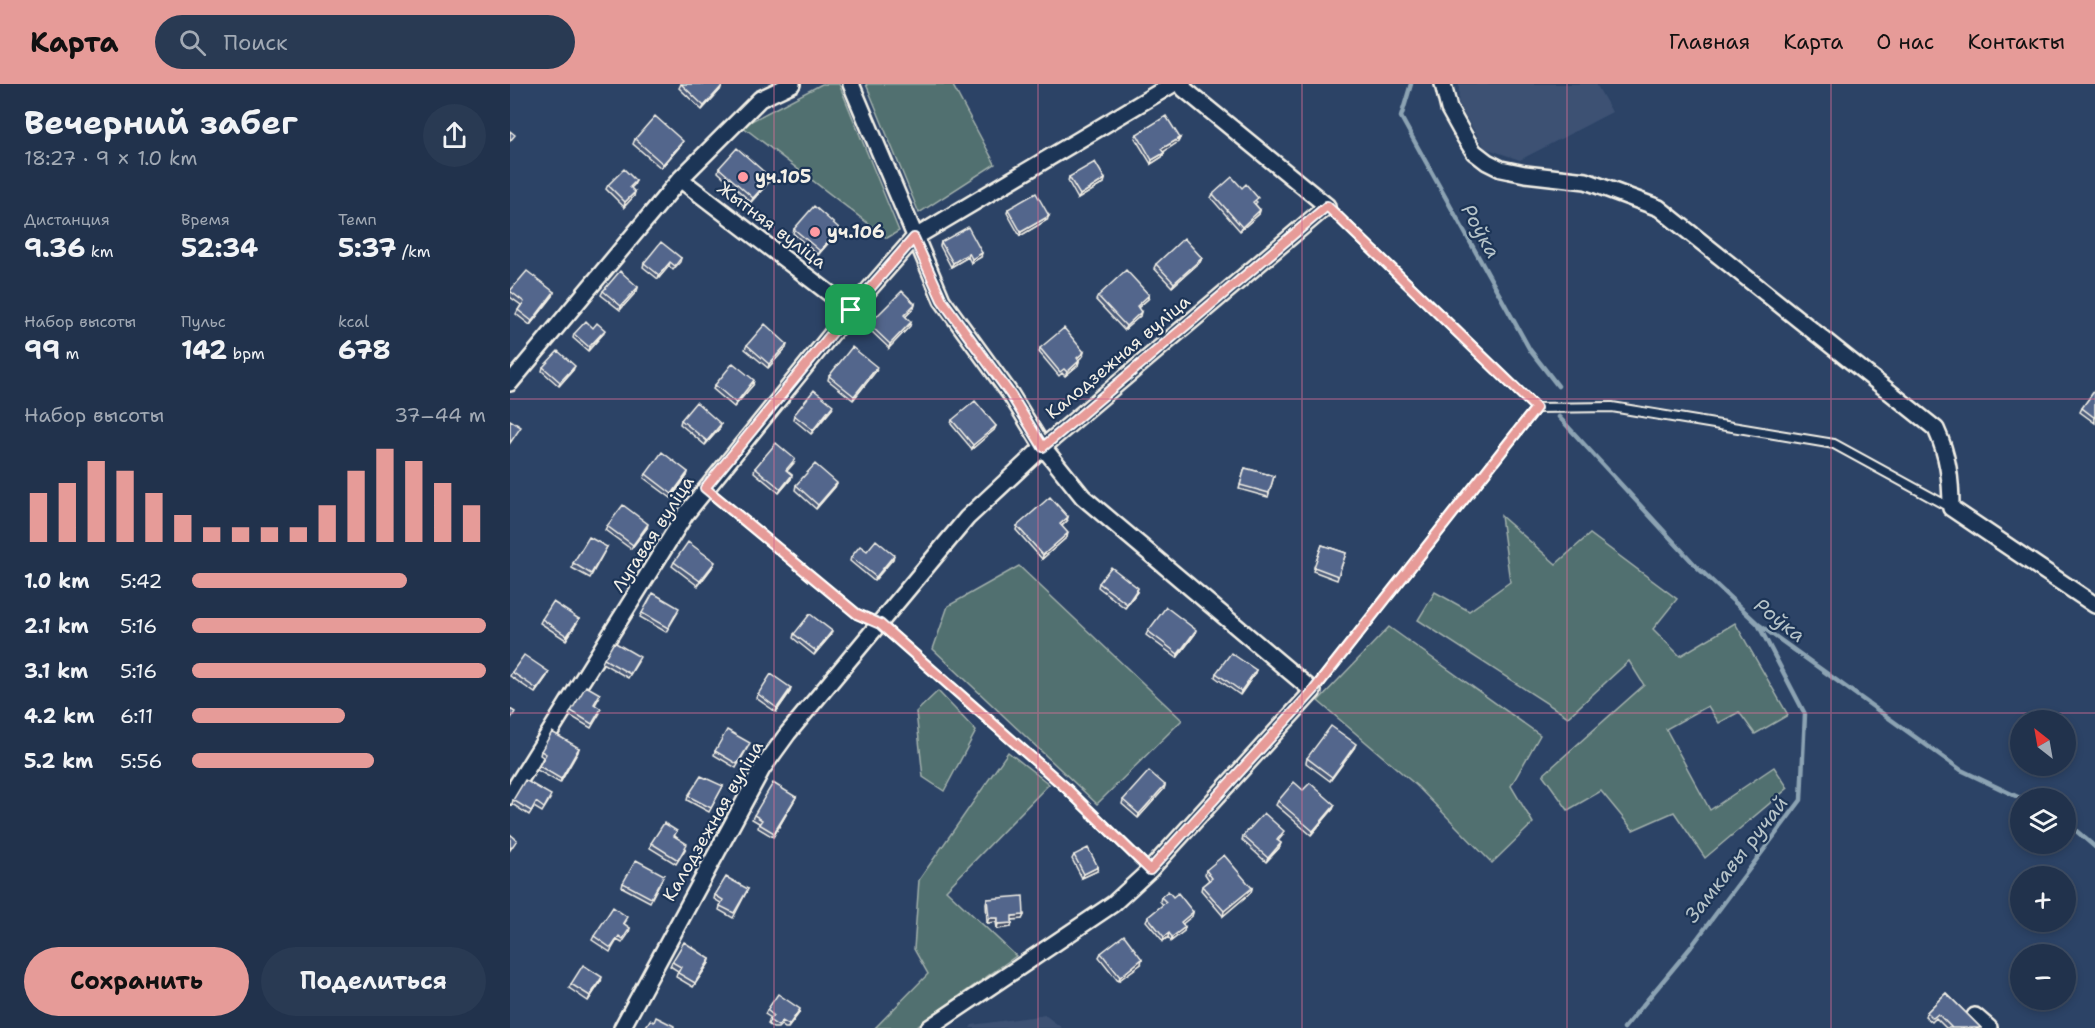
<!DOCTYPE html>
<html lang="ru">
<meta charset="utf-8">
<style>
:root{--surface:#21324c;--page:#293a53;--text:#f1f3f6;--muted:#a2aab5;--line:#3e4d64;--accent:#e69b98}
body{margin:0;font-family:"Shantell Sans",sans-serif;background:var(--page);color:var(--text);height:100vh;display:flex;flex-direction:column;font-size:22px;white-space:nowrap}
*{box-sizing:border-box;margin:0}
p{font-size:20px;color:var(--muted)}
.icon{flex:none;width:33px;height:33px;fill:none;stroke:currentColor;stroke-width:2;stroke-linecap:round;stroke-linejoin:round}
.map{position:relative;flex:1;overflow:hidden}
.drawer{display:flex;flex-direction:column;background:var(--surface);width:510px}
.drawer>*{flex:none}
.needle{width:39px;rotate:329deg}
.fabs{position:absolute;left:1500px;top:626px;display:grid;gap:12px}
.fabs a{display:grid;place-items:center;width:66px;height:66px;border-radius:50%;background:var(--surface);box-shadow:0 3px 9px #0003,0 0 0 2px var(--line);font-size:30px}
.pin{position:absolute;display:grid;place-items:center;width:51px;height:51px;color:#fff;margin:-26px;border-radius:12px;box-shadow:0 3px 9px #0006}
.round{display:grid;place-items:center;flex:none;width:63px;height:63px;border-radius:32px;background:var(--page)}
.headline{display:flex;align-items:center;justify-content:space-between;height:102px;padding:0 24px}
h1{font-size:33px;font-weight:700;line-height:45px}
.figures{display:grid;grid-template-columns:repeat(3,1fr);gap:9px;height:102px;padding:6px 24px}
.figures div{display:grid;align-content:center}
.figures b{font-size:26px;font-weight:700}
.figures small{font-size:16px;font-weight:400}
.figures p{font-size:16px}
.chart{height:168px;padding:12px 24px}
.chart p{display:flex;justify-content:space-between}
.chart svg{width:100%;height:108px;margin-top:6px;stroke:var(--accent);stroke-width:6}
.button{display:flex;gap:12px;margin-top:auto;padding:12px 24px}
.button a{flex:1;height:69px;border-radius:36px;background:var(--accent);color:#111;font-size:24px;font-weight:700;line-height:69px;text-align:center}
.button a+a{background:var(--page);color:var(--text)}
ul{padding:0 24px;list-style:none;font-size:20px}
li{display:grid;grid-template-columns:96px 72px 1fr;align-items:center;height:45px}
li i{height:15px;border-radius:8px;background:var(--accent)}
header{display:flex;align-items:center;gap:36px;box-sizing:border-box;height:84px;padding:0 30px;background:var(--accent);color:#111}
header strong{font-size:28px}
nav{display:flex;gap:33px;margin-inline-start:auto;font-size:21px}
.search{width:420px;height:54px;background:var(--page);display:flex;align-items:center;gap:15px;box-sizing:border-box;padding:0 21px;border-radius:33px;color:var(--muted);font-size:22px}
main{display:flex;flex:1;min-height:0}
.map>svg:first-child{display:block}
.built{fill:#3c5173}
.green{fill:#51706f;stroke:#a2b0ac;stroke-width:1.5}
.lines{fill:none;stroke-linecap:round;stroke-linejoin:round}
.stream{stroke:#8ca3b3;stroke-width:4.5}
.lane-casing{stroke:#f4f1e8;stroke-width:12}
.street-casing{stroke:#f4f1e8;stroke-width:20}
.lane{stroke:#1d3557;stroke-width:8}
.street{stroke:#1d3557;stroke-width:15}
.wall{fill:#475878;stroke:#f4f1e8;stroke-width:1.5}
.shaded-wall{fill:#3a4762;stroke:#f4f1e8;stroke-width:1.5}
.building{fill:#53668c;stroke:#f4f1e8;stroke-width:1.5}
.route-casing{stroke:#fff;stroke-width:12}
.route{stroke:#e69b98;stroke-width:8}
.grid{fill:none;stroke:#d66f93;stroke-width:1.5;stroke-opacity:0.55}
.poi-dot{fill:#ff9aa2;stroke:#1d3557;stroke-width:2}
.labels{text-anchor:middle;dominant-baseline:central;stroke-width:4.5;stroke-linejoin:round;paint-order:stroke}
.poi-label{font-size:18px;font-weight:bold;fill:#f4f1e8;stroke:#1d3557;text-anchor:start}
.street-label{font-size:18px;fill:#f4f1e8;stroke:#1d3557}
.water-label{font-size:20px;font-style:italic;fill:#b7c4c9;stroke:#1d3557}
</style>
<header>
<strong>Карта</strong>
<div class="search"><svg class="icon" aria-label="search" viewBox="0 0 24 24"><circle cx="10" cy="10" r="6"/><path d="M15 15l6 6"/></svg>Поиск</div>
<nav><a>Главная</a><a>Карта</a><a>О нас</a><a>Контакты</a></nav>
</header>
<main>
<section class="drawer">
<div class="headline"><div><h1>Вечерний забег</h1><p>18:27 · 9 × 1.0 km</p></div><a class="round"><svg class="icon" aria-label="share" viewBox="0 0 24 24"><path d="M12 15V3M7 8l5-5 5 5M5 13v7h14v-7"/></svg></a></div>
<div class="figures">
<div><p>Дистанция</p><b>9.36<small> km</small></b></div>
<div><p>Время</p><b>52:34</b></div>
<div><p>Темп</p><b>5:37<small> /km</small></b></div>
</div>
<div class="figures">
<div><p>Набор высоты</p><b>99<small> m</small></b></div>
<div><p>Пульс</p><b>142<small> bpm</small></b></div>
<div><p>kcal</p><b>678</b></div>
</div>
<div class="chart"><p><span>Набор высоты</span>37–44 m</p>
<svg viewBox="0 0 160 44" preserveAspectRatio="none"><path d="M5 44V24M15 44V20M25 44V11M35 44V15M45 44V24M55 44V33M65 44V38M75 44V38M85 44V38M95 44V38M105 44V29M115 44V15M125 44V6M135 44V11M145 44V20M155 44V29"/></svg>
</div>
<ul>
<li><b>1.0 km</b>5:42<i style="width:73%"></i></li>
<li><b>2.1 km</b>5:16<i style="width:100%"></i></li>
<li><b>3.1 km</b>5:16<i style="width:100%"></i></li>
<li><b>4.2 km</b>6:11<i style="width:52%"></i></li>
<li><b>5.2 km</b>5:56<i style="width:62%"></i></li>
</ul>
<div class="button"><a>Сохранить</a><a>Поделиться</a></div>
</section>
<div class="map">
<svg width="1585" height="944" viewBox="0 0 1585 944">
<rect width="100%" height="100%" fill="#2c4366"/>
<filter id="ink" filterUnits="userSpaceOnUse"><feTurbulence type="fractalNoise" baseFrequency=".0167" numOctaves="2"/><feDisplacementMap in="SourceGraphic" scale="12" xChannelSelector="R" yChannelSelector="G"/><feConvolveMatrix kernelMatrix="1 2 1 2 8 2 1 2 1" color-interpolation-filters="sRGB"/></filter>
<g filter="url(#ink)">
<path class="built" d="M949 0H1086L1102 28 1010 76 975 64 948 21Z
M535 931 552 944H460L462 941Z"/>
<path class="green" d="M312 0H329L389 147 377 154 232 42Z
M356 0H442L485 80 409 129Z
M991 432 1046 480 1080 450 1167 515 1143 545 1170 572 1225 539 1278 631 1245 650 1229 628 1209 639 1198 622 1156 645 1200 726 1264 683 1278 704 1195 774 1164 728 1123 746 1091 707 1058 726 1033 691 1134 601 1119 577 1058 633 908 536 925 508 959 527 1000 498Z
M509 482 672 636 587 720 423 565 438 522Z
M879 543 1030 651 1001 702 1023 739 982 779 907 702 808 617Z
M428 607 466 647 434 707 413 693 406 628Z
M498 668 539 700 436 806 506 872 404 944H365L418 890 404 865 409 796Z"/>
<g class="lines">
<path class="stream" d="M901 0 891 33 1020 266 1048 302
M1049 333 1187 483 1248 540 1451 686 1510 714
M1556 738 1585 763
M1114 944 1181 863 1291 716 1295 630 1249 542"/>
<defs>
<path id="lane" d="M817 122 1026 324 1102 323 1324 360 1441 424
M196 405 347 530 370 540 555 703 640 786
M803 607 1026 324"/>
<path id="street" d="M341 0 432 216 501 311 533 363 573 413 803 607 640 786 603 820 419 944
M933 0 939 25 954 52 964 68 977 78 991 85 1015 90 1076 97 1149 124 1426 345C1438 371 1441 396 1441 424L1585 521
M170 95 250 15 282 0
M0 299 170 95 341 226 404 154 663 0
M0 712 175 431 341 226
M1465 932 1479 944
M112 944 252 685 278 649 457 434 533 363 817 122 674 5 673 0"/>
</defs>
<use href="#lane" class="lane-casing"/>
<use href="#street" class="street-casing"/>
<use href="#lane" class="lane"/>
<use href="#street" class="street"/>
</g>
<path class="wall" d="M171 0 210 6 192 26 169 4Z
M627 50 670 54 668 58 653 68 654 69 652 73 641 80 625 54Z
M125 55 171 61 151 84 123 60Z
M209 84 261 94 259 98 241 118 208 88Z
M559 93 595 95 594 99 568 115 558 97Z
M126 97 124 101 121 104 124 112 114 123 96 105 98 101Z
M732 104 747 118 745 120 750 126 749 130 730 147 701 114 703 110Z
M498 125 537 136 510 152 497 129Z
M329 144 328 148 308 171 283 149 284 145Z
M431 158 471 173 461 179 458 173 441 183 430 162Z
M171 174 170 178 163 186 159 182 148 195 133 183 134 179Z
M692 174 690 178 662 203 644 184 646 180Z
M128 203 127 207 110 226 91 211 93 207Z
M0 208H44L43 212 20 241 6 230 8 226 11 221 0 213Z
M588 212 638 215 628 224 630 232 614 246 586 216Z
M405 220 404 224 395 233 401 238 400 242 379 264 358 244 359 240Z
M83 244 93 250 78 267 63 254 64 250Z
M277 260 276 264 258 284 235 265 237 261Z
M530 264 573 272 568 276 569 277 568 281 555 292 552 289 549 292 529 268Z
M33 283 63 286 49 302 32 287Z
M366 287 343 316 318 296 319 292Z
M205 301H243L224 323 203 305Z
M1585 306V339L1570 328 1572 324Z
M322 325 301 350 283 335 284 331Z
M171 336 211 340 210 344 195 361 170 340Z
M442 336 486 342 484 346 462 365 441 340Z
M284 379 277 387 282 391 281 395 269 409 244 388 245 384Z
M735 384 764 392 758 413 729 405Z
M178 388 177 392 161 414 134 394 136 390Z
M286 401 325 403 306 425 285 406Z
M557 437 552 442 557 453 532 475 506 446 507 442Z
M97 442 137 444 121 465 95 446Z
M812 461 836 469 827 496 803 487Z
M97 463 80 494 62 484 63 479Z
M357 467 383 475 364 497 340 477 341 473Z
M164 478 203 482 188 502 162 482Z
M589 499 627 508 615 524 588 503Z
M168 528 156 548 130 533 132 529Z
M32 535H69L67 539 56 556 30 539Z
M638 547 685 550 667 574 636 551Z
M284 550 320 552 304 571 283 554Z
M94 575 128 578 118 594 92 579Z
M746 586 744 591 730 611 705 593 706 589Z
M2 588 37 592 25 609 0 592Z
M281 604 280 608 266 628 246 614 248 610Z
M89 614 85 621 90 629 81 644 59 631 61 627Z
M238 663 226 684 204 671 205 667Z
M69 664 50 699 27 686 33 673 30 671 31 667Z
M844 664 820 697 796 679 797 674Z
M655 701 654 705 628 734 612 720 613 716Z
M213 702 199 728 177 716 178 712Z
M793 706 823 725 801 751 766 721 768 717Z
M286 713 284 717 263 753 248 744 249 739 242 735 244 731Z
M40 715 32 728 24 723 19 731 2 720 3 716Z
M773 751 768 757 771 759 769 764 756 778 732 756 733 752Z
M165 752 176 764 166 780 140 764 141 759Z
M564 771 587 787 572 794 562 775Z
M696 786 742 804 741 808 713 832 691 806 692 802 699 796 695 790Z
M154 791 140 818 112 803 113 799Z
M238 805 223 834 209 826 211 819 204 815 205 811Z
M651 813H663L683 828 682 832 673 839 674 847 661 857 658 853 653 857 636 837 638 833 653 821 650 817Z
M477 815 514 831 512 835 502 836 501 843 487 845 486 838 477 839 476 819Z
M116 837 114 840 120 844 119 849 112 859 107 856 100 868 82 856 84 852Z
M591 869 631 880 608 897 589 873Z
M200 875 199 879 183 903 166 893 168 887 160 882 162 878Z
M91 897 78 917 59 904 61 900Z
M1436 909 1471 944H1436L1426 934 1422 938 1415 932 1417 928Z
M257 926 289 929 278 944H275L271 941 268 944H263L258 940 261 934 255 930Z"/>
<path class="shaded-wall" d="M212 2 210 6 192 26 194 22Z
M670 54 668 58 650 70 651 65Z
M173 57 171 61 151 84 153 80Z
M654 69 652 73 641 80 642 76Z
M261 94 259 98 241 118 243 114Z
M595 95 594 99 568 115 570 111Z
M125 108 124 112 114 123 115 118Z
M750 126 749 130 730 147 732 143Z
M539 132 537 136 510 152 511 148Z
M329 144 328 148 308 171 310 167Z
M459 169 458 173 441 183 443 179Z
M472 169 471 173 461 179 462 175Z
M692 174 690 178 662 203 664 199Z
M160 178 159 182 148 195 149 191Z
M128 203 127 207 110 226 111 222Z
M44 208 43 212 20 241 22 237Z
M639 211 638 215 625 226 627 222Z
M405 220 404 224 393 235 394 231Z
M631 228 630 232 614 246 616 242Z
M401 238 400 242 379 264 380 260Z
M95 246 93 250 78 267 79 263Z
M277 260 276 264 258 284 259 280Z
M574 268 573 272 565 278 567 274Z
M569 277 568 281 555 292 557 288Z
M65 282 63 286 49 302 50 298Z
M367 283 366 287 343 316 344 312Z
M244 296 243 301 224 323 226 319Z
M323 321 322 325 301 350 303 346Z
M211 340 210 344 195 361 197 357Z
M486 342 484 346 462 365 463 361Z
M178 388 177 392 161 414 162 410Z
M282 391 281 395 269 409 271 405Z
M327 399 325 403 306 425 308 421Z
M558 433 557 437 549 444 550 440Z
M138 440 137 444 121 465 123 461Z
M558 449 557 453 532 475 533 471Z
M384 471 383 475 364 497 366 493Z
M205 478 203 482 188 502 190 497Z
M628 504 627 508 615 524 617 520Z
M69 535 67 539 56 556 57 552Z
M686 546 685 550 667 574 668 570Z
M322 547 320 552 304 571 306 567Z
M746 586 744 591 730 611 731 607Z
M39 588 37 592 25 609 27 605Z
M281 604 280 608 266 628 267 624Z
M846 660 844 664 820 697 822 693Z
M69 664 68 668 50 699 51 695Z
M655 701 654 705 628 734 629 730Z
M286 713 284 717 263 753 264 749Z
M825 721 823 725 801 751 803 747Z
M771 759 769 764 756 778 758 774Z
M588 783 587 787 572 794 574 790Z
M742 804 741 808 713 832 714 827Z
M683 828 682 832 670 842 671 838Z
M514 831 512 835 500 836 502 832Z
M479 834H488L486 838 477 839Z
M502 839 501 843 487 845 488 840Z
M675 843 674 847 661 857 662 853Z
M659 849 658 853 653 857 654 853Z
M200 875 199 879 183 903 185 899Z
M632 875 631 880 608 897 610 893Z
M92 893 91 897 78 917 80 912Z
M290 925 289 929 278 944 279 941Z"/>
<path class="building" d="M171 0H210L212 2 194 22Z
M145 32 173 57 153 80 125 55Z
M656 32 670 54 651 65 654 69 642 76 627 50Z
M0 47 5 51 0 57Z
M227 64 261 94 243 114 209 84Z
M585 78 595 95 570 111 559 93Z
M114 85 126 97 120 103 125 108 115 118 98 101Z
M722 93 732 104 736 100 748 114 743 118 750 126 732 143 703 110Z
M526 109 539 132 511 148 498 125Z
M304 122 329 144 310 167 284 145Z
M458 143 472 169 462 175 459 169 443 179 431 158Z
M674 154 692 174 664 199 646 180Z
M151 158 171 174 165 182 160 178 149 191 134 179Z
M616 186 639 211 627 222 631 228 616 242 588 212Z
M17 187 44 208 22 237 8 226 14 218 0 207Z
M110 187 128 203 111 222 93 207Z
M392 207 405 220 394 231 401 238 380 260 359 240Z
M76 237 83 244 87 239 95 246 79 263 64 250Z
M255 240 277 260 259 280 237 261Z
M554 244 574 268 567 274 569 277 557 288 554 285 550 288 530 264Z
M342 263 367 283 344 312 319 292Z
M48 267 65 282 50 298 33 283Z
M223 279 244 296 226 319 205 301Z
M304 306 323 321 303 346 284 331Z
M1585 306V334L1572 324Z
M465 317 486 342 463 361 442 336Z
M186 318 211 340 197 357 171 336Z
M0 336 11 343 0 359Z
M266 359 285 375 276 386 282 391 271 405 245 384Z
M152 368 178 388 162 410 136 390Z
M305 380 327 399 308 421 286 401Z
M735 384 764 392 759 409 730 401Z
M540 413 558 433 550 440 558 449 533 471 507 442Z
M113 421 138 440 123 461 97 442Z
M79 453 97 463 81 490 63 479Z
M366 456 384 471 366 493 341 473 350 462 357 467Z
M178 458 205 478 190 497 164 478Z
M812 461 836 469 828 492 804 483Z
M601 483 628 504 617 520 589 499Z
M143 509 169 524 158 544 132 529Z
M43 518 69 535 57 552 32 535Z
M656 523 686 546 668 570 638 547Z
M300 530 322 547 306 567 284 550Z
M104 558 130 573 120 590 94 575Z
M721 569 746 586 731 607 706 589Z
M14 571 39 588 27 605 2 588Z
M261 590 281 604 267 624 248 610Z
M76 602 90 610 84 620 91 625 82 640 61 627Z
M0 625 5 628 0 636Z
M821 642 846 660 822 693 797 674Z
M217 646 240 659 227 680 205 667Z
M42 648 69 664 51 695 29 682 36 670 31 667Z
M639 687 655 701 629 730 613 716Z
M191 692 213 702 201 724 178 712Z
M15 696 41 711 34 724 26 718 21 727 3 716Z
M784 698 793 706 800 699 825 721 803 747 768 717Z
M263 699 286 713 264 749 249 740 252 736 244 731Z
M754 729 774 747 767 756 771 759 758 774 733 752Z
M154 739 167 747 164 752 177 760 168 776 141 759Z
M0 750 7 756 0 766Z
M578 764 588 783 574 790 564 771Z
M714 771 742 804 714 827 692 802 702 794 696 786Z
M126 776 154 791 141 814 113 799Z
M216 793 238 805 224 829 210 822 213 816 205 811Z
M658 807 663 813 668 809 683 828 671 838 675 843 662 853 659 849 654 853 638 833 656 818 651 813Z
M513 812 514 831 502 832V839L488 840V834H479L477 815Z
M103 823 117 833 113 839 120 844 113 855 109 852 101 864 84 852Z
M614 851 632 875 610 893 591 869Z
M174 858 200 875 185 899 168 889 171 883 162 878Z
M73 881 92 893 80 912 61 900Z
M1436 909 1471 944H1442L1428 930 1423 934 1417 928Z
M268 910 290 925 279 941 272 937 268 942 259 936 263 931 257 926Z
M146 933 164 942V944H135L140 936 144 938Z"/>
</g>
<g class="lines" filter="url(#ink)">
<defs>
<path id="route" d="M817 122 1026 324 803 607 640 786 555 703 370 540 347 530 195 404 341 226 404 154 432 216 501 311 533 363Z"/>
</defs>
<use href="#route" class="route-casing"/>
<use href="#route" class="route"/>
</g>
<path class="grid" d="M264 0V944M528 0V944M792 0V944M1057 0V944M1321 0V944M0 315H1585M0 629H1585"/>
<g class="poi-dot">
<circle cx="233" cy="93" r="6"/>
<circle cx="305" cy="148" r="6"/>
</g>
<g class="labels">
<g class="poi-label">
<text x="245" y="93">уч.105</text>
<text x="317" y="148">уч.106</text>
</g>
<g class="street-label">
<text transform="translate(262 141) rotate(37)">Жытняя вуліца</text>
<text transform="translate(608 273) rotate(-40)">Калодзежная вуліца</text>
<text transform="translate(143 450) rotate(-57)">Лугавая вуліца</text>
<text transform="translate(203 737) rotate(-60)">Калодзежная вуліца</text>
</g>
<g class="water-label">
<text transform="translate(971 147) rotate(61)">Роўка</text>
<text transform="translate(1270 536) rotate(38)">Роўка</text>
<text transform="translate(1226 775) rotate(-52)">Замкавы ручай</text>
</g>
</g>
</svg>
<div class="fabs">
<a><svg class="needle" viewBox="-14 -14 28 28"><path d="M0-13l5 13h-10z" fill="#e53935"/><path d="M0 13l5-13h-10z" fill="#a2aab5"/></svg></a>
<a><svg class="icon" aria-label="layers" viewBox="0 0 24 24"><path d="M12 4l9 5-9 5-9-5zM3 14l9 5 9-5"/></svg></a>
<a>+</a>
<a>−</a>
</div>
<div class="pin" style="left:341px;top:226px;background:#1e9e55"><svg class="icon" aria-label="arrive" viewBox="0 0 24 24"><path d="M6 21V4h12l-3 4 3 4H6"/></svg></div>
</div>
</main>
